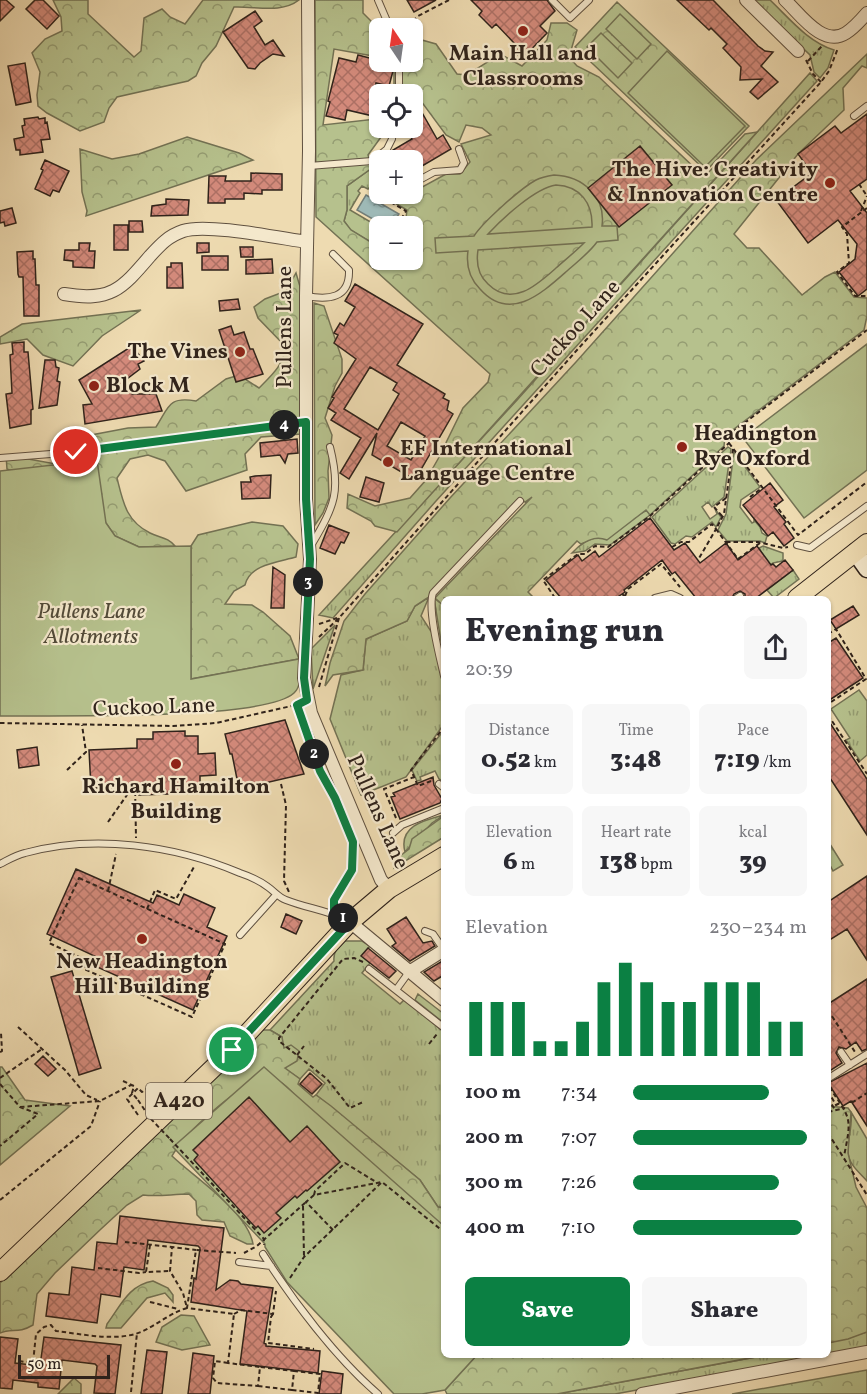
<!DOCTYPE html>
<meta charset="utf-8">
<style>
:root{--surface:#fff;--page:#f7f7f7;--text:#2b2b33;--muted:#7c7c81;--accent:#0b8043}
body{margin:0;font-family:Vollkorn,serif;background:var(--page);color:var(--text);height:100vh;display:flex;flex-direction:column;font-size:22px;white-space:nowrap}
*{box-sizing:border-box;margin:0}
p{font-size:20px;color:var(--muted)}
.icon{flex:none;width:33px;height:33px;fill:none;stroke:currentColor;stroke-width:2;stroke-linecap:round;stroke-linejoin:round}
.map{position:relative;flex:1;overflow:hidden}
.details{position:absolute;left:441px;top:596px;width:390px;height:762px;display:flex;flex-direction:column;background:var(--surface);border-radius:9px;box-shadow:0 2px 4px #0004}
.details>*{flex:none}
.needle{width:39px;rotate:347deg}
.fabs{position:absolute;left:369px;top:18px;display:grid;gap:12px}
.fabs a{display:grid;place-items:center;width:54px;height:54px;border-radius:9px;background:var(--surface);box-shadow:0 2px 4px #0004;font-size:30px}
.scale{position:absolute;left:18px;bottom:15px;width:92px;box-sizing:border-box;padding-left:6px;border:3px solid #30231b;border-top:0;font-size:16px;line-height:21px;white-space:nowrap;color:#30231b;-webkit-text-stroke:4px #f4e8cc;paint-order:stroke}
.pin{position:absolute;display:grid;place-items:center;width:51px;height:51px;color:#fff;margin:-26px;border:3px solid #fff;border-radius:50%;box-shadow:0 2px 6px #0007}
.km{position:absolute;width:30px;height:30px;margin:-15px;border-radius:50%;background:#222;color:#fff;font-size:16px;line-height:30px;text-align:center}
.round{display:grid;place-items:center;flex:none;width:63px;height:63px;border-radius:9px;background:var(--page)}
.summary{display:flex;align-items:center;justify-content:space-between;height:102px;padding:0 24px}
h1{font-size:33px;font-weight:800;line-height:45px}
.figures{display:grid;grid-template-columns:repeat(3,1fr);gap:9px;height:102px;padding:6px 24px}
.figures div{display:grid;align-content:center;border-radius:9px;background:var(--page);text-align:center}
.figures b{font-size:26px;font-weight:800}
.figures small{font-size:16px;font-weight:400}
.figures p{font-size:16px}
.chart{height:168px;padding:12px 24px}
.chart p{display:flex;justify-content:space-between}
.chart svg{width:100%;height:108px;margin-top:6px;stroke:var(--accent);stroke-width:6}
.primary-button{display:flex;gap:12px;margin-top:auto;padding:12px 24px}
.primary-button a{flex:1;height:69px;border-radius:9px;background:var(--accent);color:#fff;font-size:24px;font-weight:800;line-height:69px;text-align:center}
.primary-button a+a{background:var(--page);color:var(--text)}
ul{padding:0 24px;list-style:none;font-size:20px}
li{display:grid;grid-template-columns:96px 72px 1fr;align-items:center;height:45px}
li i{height:15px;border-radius:8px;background:var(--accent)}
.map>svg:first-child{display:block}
.grass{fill:url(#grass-tufts);stroke:#737254;stroke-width:1.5}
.forest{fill:url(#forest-crowns);stroke:#737254;stroke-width:1.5}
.garden{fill:#b6c18d;stroke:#737254;stroke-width:1.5;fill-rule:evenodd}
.water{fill:url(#water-ripples);stroke:#727d78;stroke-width:1.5}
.building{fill:url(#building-cross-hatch);stroke:#30231b;stroke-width:1.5;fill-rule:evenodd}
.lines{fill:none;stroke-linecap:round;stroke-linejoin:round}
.lane-casing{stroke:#605140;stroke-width:8}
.street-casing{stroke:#605140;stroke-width:14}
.secondary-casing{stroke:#30231b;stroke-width:19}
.primary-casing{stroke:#30231b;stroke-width:20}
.path{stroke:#30231b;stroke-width:2;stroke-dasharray:4.5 3;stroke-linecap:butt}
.lane{stroke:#f4e8cc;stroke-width:6}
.street{stroke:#f4e8cc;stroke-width:12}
.secondary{stroke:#f4e8cc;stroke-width:16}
.primary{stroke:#eedbb1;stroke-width:18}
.path-bridge{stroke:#30231b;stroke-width:2;stroke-dasharray:4.5 3;stroke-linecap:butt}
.route-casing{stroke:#fff;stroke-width:12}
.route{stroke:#0b8043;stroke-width:8}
.poi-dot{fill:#8f2418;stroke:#f4e8cc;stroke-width:2}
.labels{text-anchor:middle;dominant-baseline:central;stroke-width:4.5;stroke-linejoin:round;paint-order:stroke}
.shield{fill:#f4e8cc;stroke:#6b5e50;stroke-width:1.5}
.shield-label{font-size:21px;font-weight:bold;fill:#30231b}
.poi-label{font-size:22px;font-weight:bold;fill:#30231b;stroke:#f4e8cc}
.street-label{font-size:22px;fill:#30231b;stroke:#f4e8cc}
.park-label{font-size:22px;font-style:italic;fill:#524a38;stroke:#f4e8cc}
</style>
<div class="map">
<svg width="867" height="1394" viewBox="0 0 867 1394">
<defs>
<pattern id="grass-tufts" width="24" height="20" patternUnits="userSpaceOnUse" patternTransform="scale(1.5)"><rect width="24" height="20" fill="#b6c18d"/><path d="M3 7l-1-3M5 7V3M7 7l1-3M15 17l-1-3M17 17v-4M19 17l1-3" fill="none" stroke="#949c72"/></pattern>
<pattern id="forest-crowns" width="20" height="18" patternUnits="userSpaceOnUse" patternTransform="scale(1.5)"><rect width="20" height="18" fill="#b6c18d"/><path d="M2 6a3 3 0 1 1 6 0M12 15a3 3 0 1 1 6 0" fill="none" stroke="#949c72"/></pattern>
<pattern id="water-ripples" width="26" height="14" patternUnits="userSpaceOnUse" patternTransform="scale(1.5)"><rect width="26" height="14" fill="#9eb9b6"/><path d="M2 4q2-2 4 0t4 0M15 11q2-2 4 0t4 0" fill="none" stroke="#819693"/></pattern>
<pattern id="building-cross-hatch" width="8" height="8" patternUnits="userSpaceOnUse" patternTransform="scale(1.5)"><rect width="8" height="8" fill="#d38a7b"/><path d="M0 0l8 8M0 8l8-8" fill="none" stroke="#ac7064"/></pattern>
</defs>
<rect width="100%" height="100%" fill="#eedbb1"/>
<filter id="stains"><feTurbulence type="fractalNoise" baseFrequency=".00333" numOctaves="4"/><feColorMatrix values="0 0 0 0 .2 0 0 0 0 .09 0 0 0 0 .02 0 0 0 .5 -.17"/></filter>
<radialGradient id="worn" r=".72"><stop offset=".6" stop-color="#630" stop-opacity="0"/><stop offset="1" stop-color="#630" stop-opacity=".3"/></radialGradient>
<path class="grass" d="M752 0H770C790 19 808 42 834 50L828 68 820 78 814 72 810 55Z
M810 73 817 81 436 501 333 618 319 615 518 399Z
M372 168 379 174V178L368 189 362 186 358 191 360 193 350 210 379 227V247L350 230 344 221 347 210V186Z
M728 447 731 449 724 497 712 507 708 502 702 507 710 519 717 514 715 509 721 517 716 527 712 522 692 537 686 536 675 544 671 543 652 517Z
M734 452 760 487 741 500 740 507 752 523 754 522V520L760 527 762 533 767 536 765 543 760 541H727L718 530 726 514Z
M647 510 650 515 610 545 595 544 585 551 572 553C580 544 588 539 599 537Z
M763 546 783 553V561L773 563 765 569 753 562 763 555 759 548Z
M793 570 799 579 774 598 767 590Z
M429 597 421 616 434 636 444 689V724L406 777 361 795 330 719 341 675 363 670 366 639 407 621 415 606Z
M434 598 444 606V660Z
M335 625 313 689 311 649Z
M859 690 867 701V755L860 761 846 740 850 738 831 709Z
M444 730V782L439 779 435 771 420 777 421 780 417 781 412 770Z
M444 815 432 823 405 852C398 826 425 820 444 815Z
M828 841 843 865 833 871 831 867 828 869Z
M345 941H362L370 946 362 956 370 963 362 973 400 1004 404 1000 406 1001 444 1032V1208L438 1207 420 1180 316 1095 325 1083 309 1069 300 1079 284 1068 282 1037 270 1030 334 961C333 951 338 947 345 941Z
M418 994 444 1014V1023L415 1000Z
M851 1112 867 1139V1181C860 1173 848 1164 848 1152 847 1139 853 1127 851 1112Z
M867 1332V1348L615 1394H557L766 1355 828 1354V1343Z"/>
<path class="forest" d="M53 0H88V14L134 57 141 51 144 18 162 9 170 17 185 24 203 0H299C281 14 256 6 234 7L216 46 202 63 196 76 188 81 117 97 109 108 104 122 80 131 47 113 38 106 37 95 40 72 32 53 45 39 62 31 61 17Z
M315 0H363V13L379 29V57L334 49 323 125 376 119 384 133 368 155 372 168 347 186V210L344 221 351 230 379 247 380 260H412V226H405L407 210 372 190 379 183 380 194H412L413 192 446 174H460L470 162 461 144 491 135 482 128 466 125 459 142 446 135 421 101 413 103 412 94H394V62H412L413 29 422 40 436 44 457 74 467 75 500 54 522 66 547 40 551 23H567L577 30 569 57 577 66 599 77 699 172 707 174 745 134 757 132 397 532 375 526 371 521 347 508 348 494 375 506 410 498 426 480 438 459 463 408 488 382 490 374 316 217Z
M617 2 749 126 706 171 575 47Z
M867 54V68L862 66 843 88 844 110 798 154 734 234 747 248H759L802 295 825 277 835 272 854 297 867 298V316L864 330 725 436 724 446 650 515 646 510 607 540C597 536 591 539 581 544L577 541 528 592 534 598H444V606L435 598 532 497 525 502 520 498 431 592 429 597 415 606 407 621 366 639 363 670 333 675 325 686 330 663 344 621 365 594 450 498 576 362 756 160Z
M187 137 239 153 253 160 86 216 87 211 82 192 80 149 112 159 139 154Z
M296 273 301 290V434L261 437 245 454 247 470 186 491 165 461 148 455 130 459 117 478C123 502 126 521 150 533 160 538 168 537 175 546L139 547 115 536 106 523 32 480 7 469 6 455 61 465 70 439 128 428 156 427C169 407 168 396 196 401L226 379 239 375 259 388C271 376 285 364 285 346L258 318 254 307 265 299 286 291Z
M314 303 324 306 342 359V373L335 386 325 418 332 435 328 471 329 498 323 513 315 525Z
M141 310 102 336 73 366 43 355 27 339 0 344V337L22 324Z
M252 522 283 526 298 544 296 557C279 562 250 564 245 585L234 591 225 604 252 605 263 612 290 636 299 659 191 679V546L198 535Z
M444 816V837L394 868 396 859 409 849 412 839Z
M260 1030H270L282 1037 284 1048 291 1045 299 1051 297 1061 285 1068 300 1079 298 1084 313 1097 316 1095 331 1106 420 1180 438 1207 444 1208V1227L300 1101C291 1091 281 1077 266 1079 239 1083 185 1133 172 1156 195 1178 247 1211 253 1244H247L230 1236 224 1222 202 1220 197 1215 196 1201 189 1194C172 1194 159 1197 143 1195L127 1205 101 1229 55 1273 37 1294 33 1325C18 1334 12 1328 0 1333V1283Z
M0 1067H2L25 1100 70 1106 0 1165Z
M828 1106 848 1108 851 1112 848 1153 856 1187 867 1208V1332L848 1339 828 1343Z
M153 1281 168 1288 173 1295V1302L165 1293 147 1298 121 1328H106L107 1324C121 1305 129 1285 153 1281Z
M181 1315 194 1316 210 1345 182 1350 156 1342 162 1327Z
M477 1355V1354L766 1355 557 1394H447L445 1390Z
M867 1370V1394H732Z
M74 1378 81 1384V1394H58Z"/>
<path class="garden" d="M620 14 651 44 637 59 606 29Z
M601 33 632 63 618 78 587 47Z
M667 51 745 126 705 167 628 93Z
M554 175C583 176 606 197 602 226H617L618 240 597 242C589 253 577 262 567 271 542 293 510 323 480 289 470 279 466 265 468 251L436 253 435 238 474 236C483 222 521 188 536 180 542 177 548 176 554 175ZM556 185C580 186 593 203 592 227L488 234C502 219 535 188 556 185ZM584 243C575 252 565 260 556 268 537 285 512 308 488 284 478 275 476 263 478 250Z
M867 344V470L804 518 743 438Z
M97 460 106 523 115 536 139 547 191 546V679L299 659C299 670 303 685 294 693 264 721 49 715 0 716V471Z
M264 1067 444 1226V1354L477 1355 445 1390 422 1394H394L287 1282 265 1247V1244L173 1147Z"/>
<path class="water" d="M366 195 399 214 391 226H385L357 210Z"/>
<path class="building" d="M0 0H6L14 7 0 21Z
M35 0H43L59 16 47 29 26 9Z
M407 0H436L414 12Z
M471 0H547L555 11 540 26 547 33 522 59 510 47 514 43 496 24 492 28 479 15 482 11Z
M677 0H713L758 46 765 51 773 52 761 66 778 82 758 99 750 92 762 79 740 80 741 67 723 48 727 44 711 28 709 30Z
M255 11 262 21 254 27 265 45 273 40 284 56 273 54 260 63 255 69 248 68 223 32Z
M358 55 385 62 383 69 393 71 389 86 376 83 371 102 376 104 373 116 347 110 345 120 326 116 330 102 328 101 339 58 356 62Z
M25 63 31 102 16 105 8 66Z
M412 95 437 139 443 135 451 149 412 172V160H383L395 154 393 150 412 139 406 128H412Z
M867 114V179L850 191 867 213V289L858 296 839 272 855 259 857 244 838 220 808 243 776 200 812 173 798 154 835 126 841 133Z
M38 117 39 119 45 118V123L47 122 50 139 41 140 43 152 20 155V150H16L14 139 24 137 22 126 25 125 24 119Z
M640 146 672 185 619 227 588 188Z
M45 160 69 171 59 192 53 190 50 196 35 189 43 170 41 169Z
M251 173 282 174V190H262V194L244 193V199H225V203H208L209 176H226L225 181H251Z
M166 199 189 200 188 215 151 216 152 206 166 204Z
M12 208 16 223 5 226 4 222 0 223V211Z
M129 221H142L143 232H129Z
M114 225H128V250H114Z
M79 243H90L89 251H95L94 268 73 267V261L64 260 65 250H79Z
M197 243H209V252L197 253Z
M240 247H253V257H241Z
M33 251V259H35L36 285H39V316H24L23 277H19L18 274 17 252Z
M202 256H228V270H202Z
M272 259 273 273 246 274V260Z
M171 263H182L183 288H167V267H171Z
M355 284 423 324 397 365 445 394 443 398 449 401 447 410 453 414 415 480 372 455 377 433 349 479 340 473 361 438 331 420 336 413 328 408 334 398 332 397 356 359 334 343 338 335 334 333 340 323 344 326 355 307 345 301ZM370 367 397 383 393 390 399 394 378 430 344 409ZM401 422 425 436 411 460 387 446Z
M238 299 240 309 220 311 219 301Z
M231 326 234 335 244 332 250 349H253L263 374 236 382 219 330Z
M24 342V352H28L33 409 31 410V424L10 428 6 394 12 393 10 355 13 354 12 343Z
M132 346 144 361 138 364 140 369 123 382 132 394H156L162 411 85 424 83 405 92 404 79 380Z
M45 360H55L56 367 59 368 57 381 60 382 57 405 39 408Z
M297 439 298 453 288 454 285 463 280 455 261 457 260 443Z
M271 475 270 498 242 499 241 482H251L250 477 255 476Z
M366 477 384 483 379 502 360 497Z
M770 483 783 500 774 507 786 522 784 524 794 538 784 546 773 532 768 536 743 505Z
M650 518 674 550 685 543 700 563 726 543 738 560 757 546 771 565 773 564 776 567 785 560 793 570 756 598H745V594L740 591 734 594 732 598H696L675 572 672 574 662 560 624 590 625 592 616 598H561L546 580 578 555 582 561 595 551 599 557Z
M329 525 349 533 344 543 341 542 335 554 320 548Z
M273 567 285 575 284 608H271Z
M853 606 859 615 836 629 830 620Z
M836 638 863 678 828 701V643Z
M285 720 304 774 239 789 232 754H230L225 734Z
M828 720 867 779V835L828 775Z
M185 731V736H198V754L215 753 216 775 200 776V793L139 795 138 787 91 788 89 750 137 748V739H153V732Z
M37 747 39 765 19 768 17 750Z
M433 777 434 785 442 799 440 803 400 819 391 797 395 796 393 793Z
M76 869 153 903 157 895 179 905 184 894 215 908 207 927 227 936 193 1010 97 967 101 959 47 934Z
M867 876V960L847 929 828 941V902Z
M286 914 302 921 296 934 281 927Z
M406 917 423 943 432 941 435 946 410 961 392 946 396 943 387 929Z
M368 948 396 971 389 978 361 956Z
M444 960V975L434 981 424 972Z
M72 971 101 1068 79 1075 51 977Z
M867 979V1049L862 1051 856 1042 846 1049 839 1047 836 1053 842 1063 828 1072V1004Z
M43 1056 56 1069 48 1076 35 1064Z
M867 1063V1126L851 1101 843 1106 828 1083Z
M310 1073 322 1084 312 1094 300 1084Z
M249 1097 290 1142 307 1126 340 1162 307 1191 306 1190 297 1198 295 1196 276 1213 281 1218 264 1233 258 1226 256 1228 194 1160 198 1155 193 1150Z
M120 1216 224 1228 216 1290 230 1280 238 1281 241 1284 273 1288 264 1343 266 1344V1346L320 1351 318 1373 240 1364 247 1311 191 1302 194 1278 196 1279 200 1248 198 1246 148 1240 144 1270 124 1267 120 1297 101 1294 97 1323 46 1316 49 1293 69 1295 72 1267 94 1270 97 1242 117 1244Z
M0 1337 18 1339 15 1363 40 1366 44 1337 121 1345 115 1394 94 1393 97 1366 95 1364 62 1360 59 1389 38 1387V1383L13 1380 12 1389 0 1388Z
M147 1350 167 1352 162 1394H141Z
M193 1353 214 1356 210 1394H188Z
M322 1371 343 1374 341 1394H319Z"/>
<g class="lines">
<defs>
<path id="lane" d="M378 0 390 28
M552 0 570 18 589 0
M399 62V94
M854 116 867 106
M372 161 380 168
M309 166 372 161 387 149 392 139 393 128
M412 184 434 172 460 170 464 163 459 149
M306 296C328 300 350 299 349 270L333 254
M0 458 76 452
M312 544C335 505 341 491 330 447
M797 545 810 548 867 506
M655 598 671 594 680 598
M737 598 740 596
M444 676C440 658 427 609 433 593L520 501
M439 784 444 788
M393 833 402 825 444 808
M0 864C8 860 16 855 25 853 94 834 174 845 240 873 249 876 260 881 268 887 275 892 278 897 286 900 306 908 326 910 347 920
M425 931 433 934 444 950
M240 935 276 895
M369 969 443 1027
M396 990 409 972
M841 1052 850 1065
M829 1078 867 1054
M263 1254C293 1301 336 1358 378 1394
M239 1262 271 1266"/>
<path id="street" d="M308 0 309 151 306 296V499L310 559 304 678 311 713 381 880 389 889
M746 0 798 51
M785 0C800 14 823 48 846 33 854 28 861 20 867 13
M64 294C110 302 121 290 150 256 160 245 168 236 183 231 206 223 279 238 307 242
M350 922 444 1000
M409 972 444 950
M642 1394 867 1352"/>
<path id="secondary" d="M855 552 867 569"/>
<path id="primary" d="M797 598 867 543
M0 1272 232 1050 350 922 389 889 444 856"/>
</defs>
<use href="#lane" class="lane-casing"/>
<use href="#street" class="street-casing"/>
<use href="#secondary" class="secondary-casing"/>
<use href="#primary" class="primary-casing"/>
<path class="path" d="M414 29V20L418 16 449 0
M806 60 813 74 821 82
M808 61 822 46
M380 181 370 190 406 211 397 226
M859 184 867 196
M867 208 842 227 847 234 849 263 837 272 855 296H867
M861 211 867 196
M729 443 798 535 867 482
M733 449 724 514 716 529 738 559 760 543
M83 451 294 424
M750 497 762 488
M722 516 714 507 726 498
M726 542H758L783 548 788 547
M672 547 681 542H689L712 524 716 529 698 560
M622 594 627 598
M625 596 628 589 661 564 680 587
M555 598 543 580 578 554H585L595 546 608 547 650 516 729 443 730 434 867 330
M319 624 337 618
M828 634 836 629 866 679 828 704
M319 637 339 618 577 350 821 82 829 71 838 48
M319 687 339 618
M828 715 867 774
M0 723 173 726 216 723 296 705
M316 759 324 779
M67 770 86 752 82 725
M431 781 418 786 411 770 444 727
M135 784 136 838
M281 784 286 805 284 881 289 892
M396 818 384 789 414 777
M108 822 134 785
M79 878 225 944 192 1017 84 969 88 961 49 943Z
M108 891 116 854
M334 905V901L352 870 353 847
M147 909 155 890 176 899 194 867
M363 962 354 958 343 959 279 1038V1041L327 1079 350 1108 363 1102
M828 1010 855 1052
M18 1027 65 1070 86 1095 97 1100
M429 1044 437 1034
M0 1052 2 1051 1 1033
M297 1055 304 1046
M0 1078 42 1049
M123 1081 134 1086 132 1093 138 1100
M0 1084 20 1107 38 1114 0 1146
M829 1087C851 1119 852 1117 844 1156
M828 1091 836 1105 840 1103
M828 1098 835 1110
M852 1101 853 1102 867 1093
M20 1107 100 1101 131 1085
M828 1112 845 1108
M138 1115 127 1099 138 1088 142 1092 154 1084 162 1092
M828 1133 867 1195
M170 1139 264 1239V1245
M314 1195 315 1191 345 1163 376 1182
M0 1200 91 1126 100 1101
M303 1206 304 1257
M333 1230 306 1202 314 1195 382 1182
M125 1242 172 1247
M150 1245 146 1272 170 1271
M244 1253 257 1246 306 1202
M98 1268 139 1273 146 1272
M290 1278 304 1257 382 1182 444 1232
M150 1302 178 1309
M234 1314 241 1310 273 1314 276 1291
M273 1314 271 1317 268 1343 314 1349
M19 1361 33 1363 36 1334 44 1327 51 1325 56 1331C82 1334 116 1342 141 1332 157 1325 170 1313 187 1308L183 1293 170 1271 172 1247 196 1250
M228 1363 215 1361 213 1378 217 1383 258 1386 260 1367 228 1363 234 1314 187 1308 196 1250 236 1253
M258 1386 292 1390 294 1371 260 1367
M292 1390 318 1393 320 1374 294 1371
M131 1392 137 1333"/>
<use href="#lane" class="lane"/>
<use href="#street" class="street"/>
<use href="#secondary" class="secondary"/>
<use href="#primary" class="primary"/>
<path class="path-bridge" d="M138 1100 150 1118 170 1139"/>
</g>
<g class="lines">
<defs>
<path id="route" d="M76 452 306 422V499L310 559 304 678 307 700 297 705 320 771 335 798 353 842 352 870 334 900V914L350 922 232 1050"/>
</defs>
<use href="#route" class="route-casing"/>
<use href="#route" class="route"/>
</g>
<g class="poi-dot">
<circle cx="523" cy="31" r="6"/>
<circle cx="830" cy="183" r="6"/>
<circle cx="240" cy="352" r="6"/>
<circle cx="94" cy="386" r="6"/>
<circle cx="682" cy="447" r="6"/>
<circle cx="388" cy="462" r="6"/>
<circle cx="176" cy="764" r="6"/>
<circle cx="142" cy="939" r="6"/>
</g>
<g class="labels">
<rect class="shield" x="146" y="1083" width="66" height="36" rx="4.5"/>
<g class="shield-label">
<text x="179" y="1101">A420</text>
</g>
<g class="poi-label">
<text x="523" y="54">Main Hall and<tspan x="523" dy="25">Classrooms</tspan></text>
<text x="818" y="170" text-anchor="end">The Hive: Creativity<tspan x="818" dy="25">&amp; Innovation Centre</tspan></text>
<text x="228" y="352" text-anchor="end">The Vines</text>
<text x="106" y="386" text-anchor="start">Block M</text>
<text x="694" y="434" text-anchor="start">Headington<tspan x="694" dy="25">Rye Oxford</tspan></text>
<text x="400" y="449" text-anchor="start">EF International<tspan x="400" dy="25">Language Centre</tspan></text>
<text x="176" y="787">Richard Hamilton<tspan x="176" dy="25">Building</tspan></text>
<text x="142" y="962">New Headington<tspan x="142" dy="25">Hill Building</tspan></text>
</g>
<g class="street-label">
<text transform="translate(285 327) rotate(-90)">Pullens Lane</text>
<text transform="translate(576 329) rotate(-48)">Cuckoo Lane</text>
<text transform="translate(154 708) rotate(-2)">Cuckoo Lane</text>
<text transform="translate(377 812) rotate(66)">Pullens Lane</text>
</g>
<g class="park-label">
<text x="91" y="612">Pullens Lane<tspan x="91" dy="25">Allotments</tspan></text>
</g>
</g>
<rect width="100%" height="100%" filter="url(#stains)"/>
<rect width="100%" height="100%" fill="url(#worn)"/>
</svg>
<div class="fabs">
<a><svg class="needle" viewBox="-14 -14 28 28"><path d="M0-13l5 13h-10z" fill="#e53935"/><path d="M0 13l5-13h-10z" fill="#7c7c81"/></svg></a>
<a><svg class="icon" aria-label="locate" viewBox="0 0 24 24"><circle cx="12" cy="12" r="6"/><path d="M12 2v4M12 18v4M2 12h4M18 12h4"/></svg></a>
<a>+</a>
<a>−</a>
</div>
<div class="scale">50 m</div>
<div class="pin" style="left:232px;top:1050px;background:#1e9e55"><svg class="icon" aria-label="arrive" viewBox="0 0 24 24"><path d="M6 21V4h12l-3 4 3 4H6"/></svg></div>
<div class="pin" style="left:76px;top:452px;background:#d93025"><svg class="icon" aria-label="check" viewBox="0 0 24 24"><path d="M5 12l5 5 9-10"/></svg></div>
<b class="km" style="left:343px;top:918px">1</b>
<b class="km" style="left:314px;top:754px">2</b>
<b class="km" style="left:308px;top:582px">3</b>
<b class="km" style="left:284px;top:425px">4</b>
<section class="details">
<div class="summary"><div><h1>Evening run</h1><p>20:39</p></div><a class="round"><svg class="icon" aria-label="share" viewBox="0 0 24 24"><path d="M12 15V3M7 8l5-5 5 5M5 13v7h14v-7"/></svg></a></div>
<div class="figures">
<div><p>Distance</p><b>0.52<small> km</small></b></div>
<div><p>Time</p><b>3:48</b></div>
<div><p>Pace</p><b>7:19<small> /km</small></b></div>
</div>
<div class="figures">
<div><p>Elevation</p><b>6<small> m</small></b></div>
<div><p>Heart rate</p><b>138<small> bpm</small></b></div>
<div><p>kcal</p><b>39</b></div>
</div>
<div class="chart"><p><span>Elevation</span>230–234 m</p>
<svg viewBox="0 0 160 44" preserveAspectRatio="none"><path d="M5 44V22M15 44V22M25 44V22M35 44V38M45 44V38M55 44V30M65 44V14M75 44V6M85 44V14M95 44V22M105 44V22M115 44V14M125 44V14M135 44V14M145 44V30M155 44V30"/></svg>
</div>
<ul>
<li><b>100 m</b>7:34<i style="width:78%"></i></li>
<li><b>200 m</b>7:07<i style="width:100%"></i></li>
<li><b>300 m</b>7:26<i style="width:84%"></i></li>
<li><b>400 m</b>7:10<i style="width:97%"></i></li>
</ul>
<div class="primary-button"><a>Save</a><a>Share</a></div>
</section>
</div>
